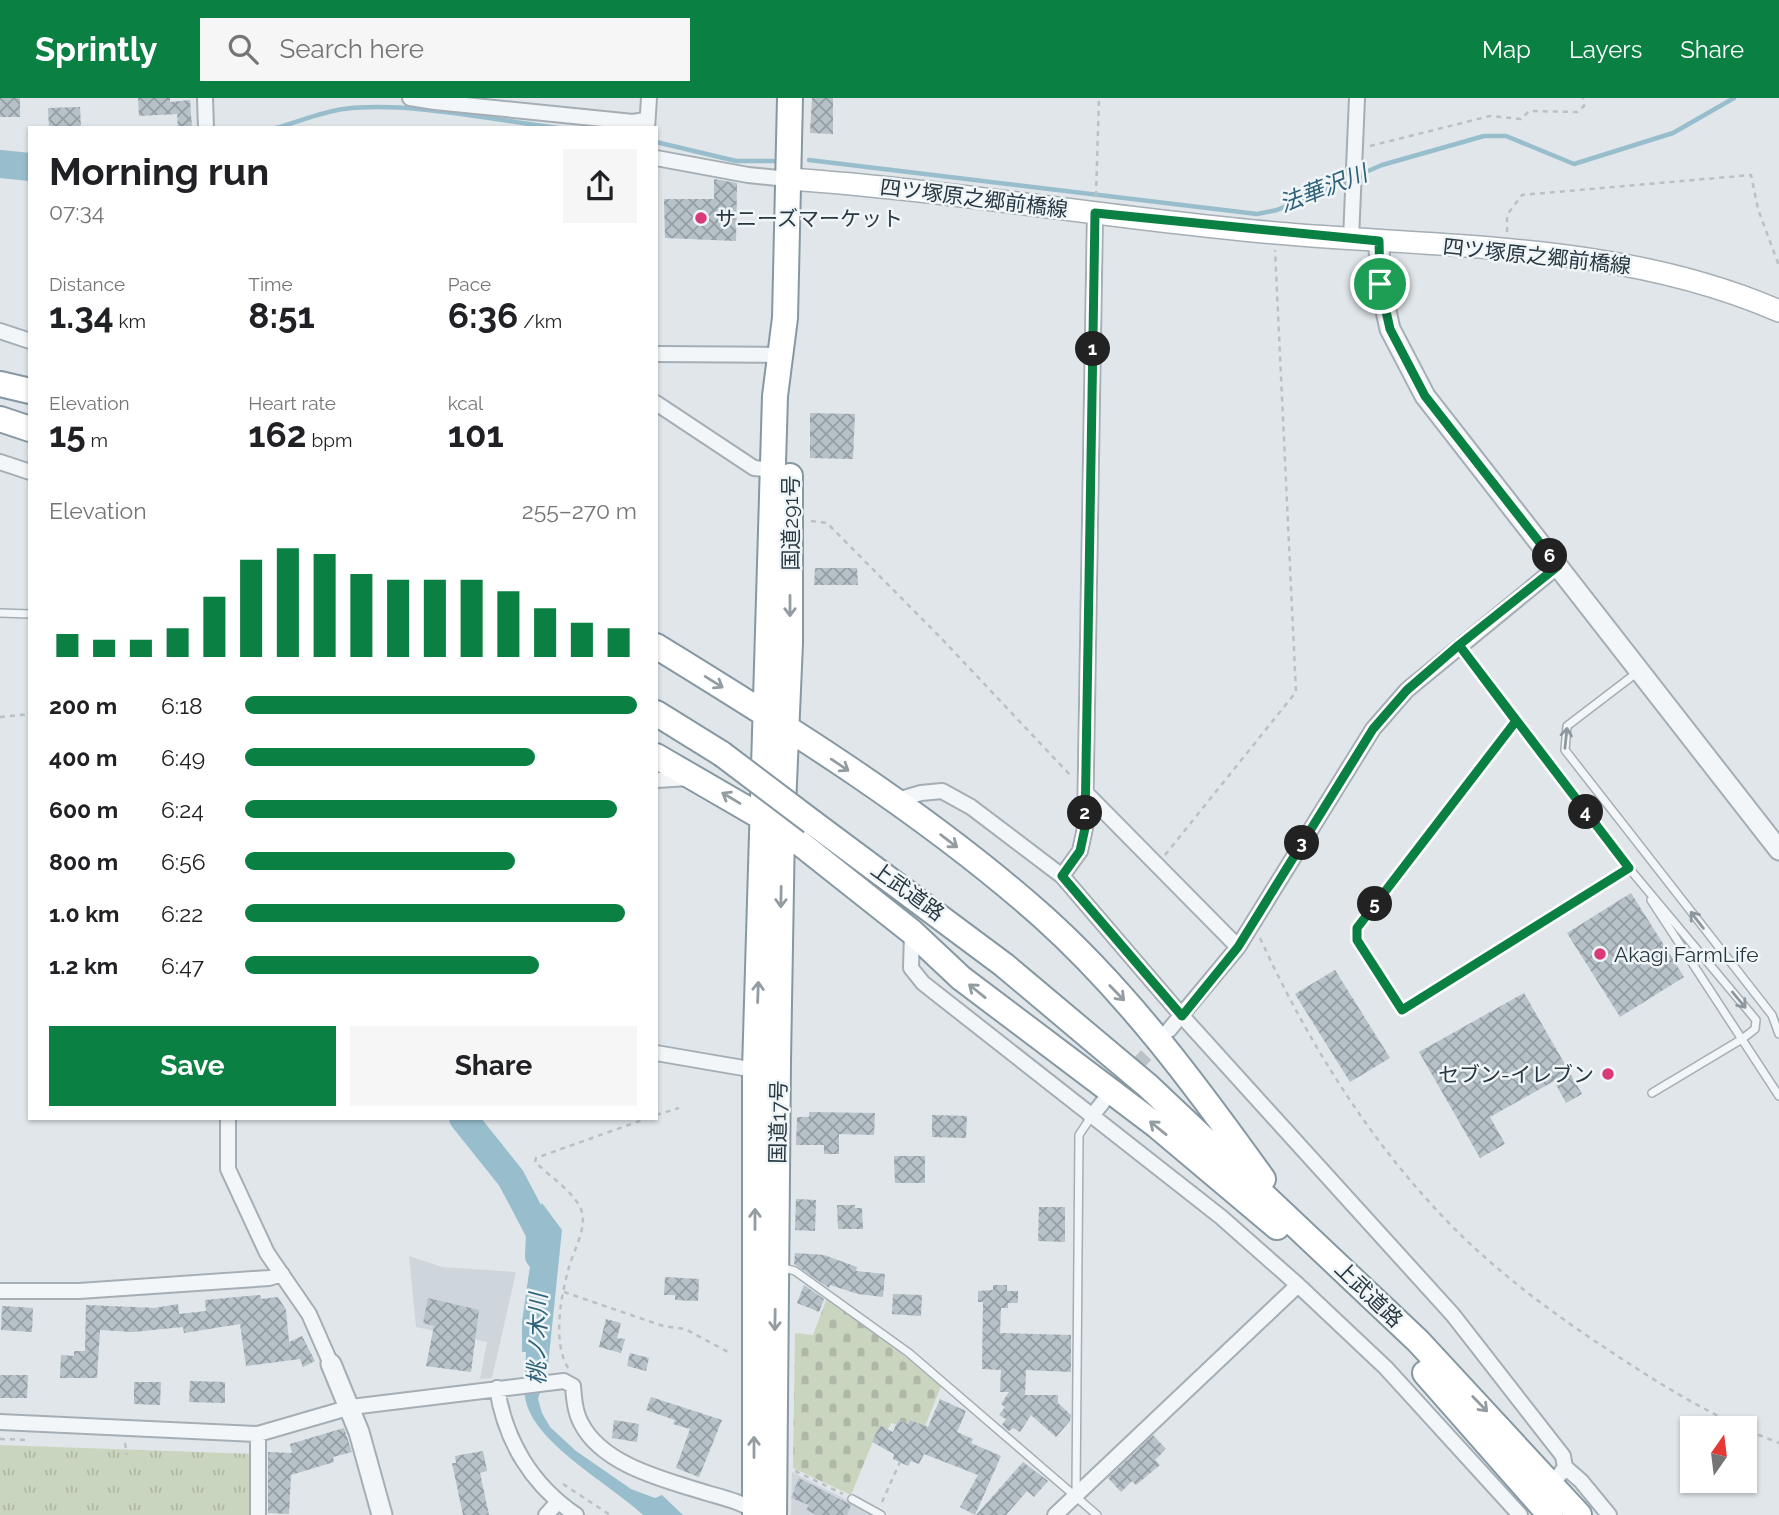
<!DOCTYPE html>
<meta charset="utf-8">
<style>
:root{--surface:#fff;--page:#f6f6f6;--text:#202124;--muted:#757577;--accent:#0b8043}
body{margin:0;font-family:Raleway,"Noto Sans JP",sans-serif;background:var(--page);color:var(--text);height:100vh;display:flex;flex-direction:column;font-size:26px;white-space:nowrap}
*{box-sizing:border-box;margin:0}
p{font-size:23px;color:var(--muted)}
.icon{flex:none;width:38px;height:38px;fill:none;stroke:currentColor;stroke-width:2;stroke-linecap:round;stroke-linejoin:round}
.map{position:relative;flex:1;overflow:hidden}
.drawer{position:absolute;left:28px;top:28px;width:630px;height:994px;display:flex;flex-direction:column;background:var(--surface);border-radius:0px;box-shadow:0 2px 5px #0004}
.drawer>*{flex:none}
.needle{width:46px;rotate:14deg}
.buttons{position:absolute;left:1680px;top:1318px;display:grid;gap:14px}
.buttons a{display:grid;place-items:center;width:77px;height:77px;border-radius:0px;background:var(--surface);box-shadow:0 2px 5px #0004;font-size:35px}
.pin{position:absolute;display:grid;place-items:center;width:60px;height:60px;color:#fff;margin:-30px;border:4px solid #fff;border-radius:50%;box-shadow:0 2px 7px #0007}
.km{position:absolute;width:35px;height:35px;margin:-18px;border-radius:50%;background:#222;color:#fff;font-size:19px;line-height:35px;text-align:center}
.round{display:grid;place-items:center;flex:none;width:74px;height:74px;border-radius:0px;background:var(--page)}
.head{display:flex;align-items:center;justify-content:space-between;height:119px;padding:0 21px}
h1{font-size:38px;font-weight:700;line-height:52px}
.stats{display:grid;grid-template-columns:repeat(3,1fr);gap:10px;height:119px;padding:7px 21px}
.stats div{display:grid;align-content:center}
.stats b{font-size:35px;font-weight:700}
.stats small{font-size:19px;font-weight:400}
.stats p{font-size:19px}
.chart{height:196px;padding:14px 21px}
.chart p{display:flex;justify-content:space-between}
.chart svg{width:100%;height:126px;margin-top:7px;stroke:var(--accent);stroke-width:6}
.cta{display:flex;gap:14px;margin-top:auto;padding:14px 21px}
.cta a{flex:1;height:80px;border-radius:0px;background:var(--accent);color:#fff;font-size:28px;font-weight:700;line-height:80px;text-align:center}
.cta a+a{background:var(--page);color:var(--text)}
ul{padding:0 21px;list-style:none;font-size:23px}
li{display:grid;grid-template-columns:112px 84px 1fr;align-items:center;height:52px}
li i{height:18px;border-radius:9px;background:var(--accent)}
header{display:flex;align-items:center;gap:42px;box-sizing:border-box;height:98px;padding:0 35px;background:var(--accent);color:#fff}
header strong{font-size:33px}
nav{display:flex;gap:38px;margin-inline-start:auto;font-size:24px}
.search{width:490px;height:63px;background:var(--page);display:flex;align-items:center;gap:18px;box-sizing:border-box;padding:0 24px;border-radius:0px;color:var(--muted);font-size:26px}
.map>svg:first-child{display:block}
.built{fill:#ced6dc}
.cemetery{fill:url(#cemetery-stones)}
.park{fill:url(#park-tufts)}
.water{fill:#98becd}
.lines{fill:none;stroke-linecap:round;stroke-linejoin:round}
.stream{stroke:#98becd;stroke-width:4.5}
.river{stroke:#98becd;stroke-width:28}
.building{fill:url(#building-cross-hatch)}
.minor-tunnel{stroke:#bbc3c9;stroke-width:14;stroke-dasharray:14 7;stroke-linecap:butt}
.service-casing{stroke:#a5aeb5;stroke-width:10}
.minor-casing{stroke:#a5aeb5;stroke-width:18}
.tertiary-casing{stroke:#a5aeb5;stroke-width:23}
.secondary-casing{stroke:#a5aeb5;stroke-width:24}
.trunk-casing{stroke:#8698a2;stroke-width:28}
.path{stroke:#bac1c5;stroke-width:2.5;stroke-dasharray:5 5;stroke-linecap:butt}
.service{stroke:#f3f6f8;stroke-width:7}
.minor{stroke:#f3f6f8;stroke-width:14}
.tertiary{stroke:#f3f6f8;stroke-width:19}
.secondary{stroke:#fff;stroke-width:21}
.trunk{stroke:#fff;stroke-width:24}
.trunk-bridge-casing{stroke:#8698a2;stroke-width:28;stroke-linecap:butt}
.trunk-bridge{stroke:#fff;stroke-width:24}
.oneway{stroke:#939ca1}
.oneway2{stroke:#8d979e}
.route-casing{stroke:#fff;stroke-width:14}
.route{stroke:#0b8043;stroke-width:9}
.poi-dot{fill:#d93b78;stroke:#f0f5f7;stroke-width:2.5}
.labels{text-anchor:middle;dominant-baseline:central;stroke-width:5;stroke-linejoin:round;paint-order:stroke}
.street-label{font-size:21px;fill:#273843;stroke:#f0f5f7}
.poi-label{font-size:21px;fill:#273843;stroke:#f0f5f7;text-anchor:start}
.water-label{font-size:23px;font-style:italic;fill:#2e627a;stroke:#f0f5f7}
</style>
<header>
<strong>Sprintly</strong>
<div class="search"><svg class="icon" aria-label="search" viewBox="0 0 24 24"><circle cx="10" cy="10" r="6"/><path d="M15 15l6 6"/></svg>Search here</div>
<nav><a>Map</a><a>Layers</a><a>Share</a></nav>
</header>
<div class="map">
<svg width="1779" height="1417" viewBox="0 0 1779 1417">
<defs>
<pattern id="cemetery-stones" width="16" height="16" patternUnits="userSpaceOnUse" patternTransform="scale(1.75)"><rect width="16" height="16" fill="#cad5c0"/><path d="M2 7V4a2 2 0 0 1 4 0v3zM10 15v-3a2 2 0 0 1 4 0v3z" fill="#aeb8a6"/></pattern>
<pattern id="park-tufts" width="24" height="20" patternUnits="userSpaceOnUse" patternTransform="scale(1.75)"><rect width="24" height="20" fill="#cad5c0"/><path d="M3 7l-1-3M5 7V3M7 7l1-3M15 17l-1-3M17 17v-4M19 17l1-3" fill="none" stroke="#aeb8a6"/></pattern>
<pattern id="building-cross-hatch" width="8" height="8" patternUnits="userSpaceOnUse" patternTransform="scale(1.75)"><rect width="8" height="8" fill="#b6c1c8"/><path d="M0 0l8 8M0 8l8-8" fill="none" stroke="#949ea4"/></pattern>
</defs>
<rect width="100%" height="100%" fill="#e0e6ea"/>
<path class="built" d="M409 1158 442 1169 516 1174 492 1280 480 1281 487 1244 416 1229Z
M792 1374 845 1401 871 1417H791Z"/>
<path class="cemetery" d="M827 1200 942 1286 925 1328 910 1322 908 1326 898 1322 896 1326 891 1325 888 1331H878L851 1397 793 1370 795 1235 813 1237Z"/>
<path class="park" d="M0 1347 254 1356 250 1417H0Z"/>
<path class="water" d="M542 1105 562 1132 548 1268 538 1301 542 1315 550 1329 576 1353 631 1391 655 1400 662 1397 683 1417H643C610 1386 537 1347 526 1304 522 1289 526 1270 526 1254H522V1224L530 1168 527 1136Z"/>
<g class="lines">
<path class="stream" d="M276 30C298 24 321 14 344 11 407 3 493 22 558 30
M656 44 736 63H774
M809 62 1257 116 1277 112 1382 67 1484 38H1506L1574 66 1673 35 1734 0"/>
<path class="river" d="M0 66 30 69
M463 1020 511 1080 540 1135 539 1158"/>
</g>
<path class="building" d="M0 0H20V19H0Z
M138 0H170V4L190 2 192 30H178L177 16 139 18Z
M812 0H833V36L810 35Z
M80 9 81 30H49L48 10Z
M714 81 737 85 736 143 665 140 664 101H714Z
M810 315 855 316 853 361 810 360Z
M815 470H857L858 487H814Z
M1631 795 1684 879 1620 919 1567 835Z
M1335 872 1390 960 1350 984 1295 896Z
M1524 895 1582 996 1566 1005 1554 983 1490 1019 1505 1046 1480 1060 1419 954Z
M809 1014 875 1015 874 1037 839 1036V1056H824V1047H796L797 1019H809Z
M932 1017 967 1018 966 1040 932 1039Z
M894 1058H925V1085H895Z
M796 1101 816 1102 815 1133 795 1132Z
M837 1107H855V1110H862L863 1131H838Z
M1039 1109H1065V1144L1038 1143Z
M795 1155 824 1157 857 1169 856 1173 885 1176 883 1199 858 1196 830 1187 829 1190 794 1166Z
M665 1179 699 1181 698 1203 675 1202V1197H664Z
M804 1187 824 1201 819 1214 797 1205Z
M993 1187H1007V1193H1018V1205H1008V1210H1001L1000 1235 1071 1237V1274L1026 1272 1025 1297H1058V1305L1071 1317 1070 1323 1056 1339 1031 1317 1020 1334 1013 1330 1009 1333 1002 1327 1006 1321 999 1317 1005 1309 1001 1306 1009 1294H1000L1001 1272 982 1271 983 1204H978V1193L993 1192Z
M893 1196 922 1197 921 1218 892 1216Z
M260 1197 261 1201 278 1199 286 1212 289 1244 302 1238 315 1263 303 1269 300 1261 246 1268 240 1226 184 1235 183 1229 133 1234 100 1232 97 1280H60L61 1257 74 1258V1253H85L86 1207 155 1210 178 1206 179 1216 206 1213 205 1202Z
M428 1200 479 1212 471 1274 426 1268 434 1228 423 1225Z
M2 1208 33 1210 32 1234 1 1232Z
M606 1221 621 1225 617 1240 625 1241 621 1255 599 1249Z
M630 1255 649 1260 646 1273 627 1268Z
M0 1277H28L27 1300H0Z
M190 1283 225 1284V1305L189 1304Z
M134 1284H161L160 1307 134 1306Z
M651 1299 722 1322 699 1379 676 1370 690 1331 673 1326 675 1322 646 1312Z
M940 1301 966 1313 957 1334 973 1341 971 1345 1001 1358 975 1417 960 1409 978 1377 924 1356 919 1366 911 1363 908 1368 893 1361 894 1356 872 1344 878 1331 881 1328 893 1334 898 1322 908 1326 910 1322 928 1329Z
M614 1322 639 1326 637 1344 612 1340Z
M344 1330 352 1354 333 1359 334 1364 291 1377 289 1416 268 1415V1354L292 1355 290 1346Z
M1153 1337 1166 1351 1155 1362 1160 1367 1136 1387 1132 1383 1121 1394 1108 1380Z
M483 1353 487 1373 480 1375 489 1417H463L452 1365H456L455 1358Z
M1023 1364 1048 1383 1034 1399 1027 1393 1006 1417H976Z
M799 1380 851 1407 847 1417H817L806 1412 809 1407 791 1400Z"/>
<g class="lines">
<path class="minor-tunnel" d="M1108 998 1163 939"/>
<defs>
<path id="service" d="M0 515 30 516
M1460 548 1633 775 1756 922 1755 931 1742 941 1652 995
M1639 573 1567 628 1565 652 1772 917 1779 936
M1516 623 1357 830 1358 842 1402 912 1629 770
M1651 802 1779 998
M780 1169 795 1173 909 1255 1097 1417
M1076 1395 1079 1037 1091 1019
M852 1401 881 1417"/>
<path id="minor" d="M205 0 206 30
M410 0 435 4
M436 0 435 4 633 24 645 22
M647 30 649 0
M656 60 748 77 788 81
M1351 141 1357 0
M0 233 30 243
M656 256 780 257
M656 305 754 370 774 372
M0 364 30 374
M656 682 690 680
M1086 695 1238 849
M894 703 921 695 942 693 971 709 1062 778 1182 918 1453 1217 1563 1358 1565 1369 1553 1386
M1062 778 1080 753 1085 730 1095 115
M912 834 911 870 923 885 1221 1119 1298 1187 1386 1270 1520 1417
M1169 932 1238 849 1373 631 1407 592 1558 468
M656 955 755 972
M1091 1019 1103 1004
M228 1020V1071L267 1155 309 1216 331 1266
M0 1193H79L269 1180 282 1176
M497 1290C505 1343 532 1387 576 1417
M0 1324 258 1336 351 1309 564 1283 573 1288C574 1301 575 1314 581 1325 602 1367 665 1382 707 1395 724 1400 743 1404 757 1415
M1565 1369 1581 1383 1609 1417
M258 1417V1336
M546 1417 558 1404
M1055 1417 1298 1187"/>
<path id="tertiary" d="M1379 143 1380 186 1390 231 1425 298 1779 752
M331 1266 359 1334 382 1417"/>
<path id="secondary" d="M788 81C952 92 1113 121 1276 135 1444 150 1621 144 1779 213"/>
<path id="trunk" d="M0 286 30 293
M0 321 30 331
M656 548C788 629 926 715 1042 818 1127 894 1197 989 1263 1081
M656 615 722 656
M656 658 782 731 912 834 961 880 1157 1028 1277 1129
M812 724 1004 867 1148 988 1418 1243 1579 1417
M1425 1275 1550 1417
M755 1417V972L775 298 785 220 790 0
M774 1417 778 963 782 731 790 545V378"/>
</defs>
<use href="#service" class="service-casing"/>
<use href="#minor" class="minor-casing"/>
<use href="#tertiary" class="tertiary-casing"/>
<use href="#secondary" class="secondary-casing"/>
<use href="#trunk" class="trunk-casing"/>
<path class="path" d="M1370 48 1490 18 1521 21 1529 13 1577 14 1584 8 1583 0
M1096 98 1099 0
M1507 134V117L1522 97 1751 77 1758 111 1779 168
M811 423 827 425 940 539 1071 678
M0 619 30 616
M1165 757 1296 594 1275 152
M1260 840C1307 942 1367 1040 1446 1122 1496 1174 1556 1218 1616 1257 1667 1291 1721 1323 1779 1345
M656 1017 679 1010
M564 1194 663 1228 685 1231 732 1256
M568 1270C552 1243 561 1198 569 1169 574 1151 588 1129 581 1111 573 1093 549 1078 535 1064L536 1060 648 1020
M0 1341 28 1342
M125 1345 127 1357
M795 1373 843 1396
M563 1386 610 1417
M882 1404 900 1364"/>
<use href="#service" class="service"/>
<use href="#minor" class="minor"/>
<use href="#tertiary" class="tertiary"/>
<use href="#secondary" class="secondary"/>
<use href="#trunk" class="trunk"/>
<defs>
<path id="trunk-bridge" d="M722 656 812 724"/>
</defs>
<use href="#trunk-bridge" class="trunk-bridge-casing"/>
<use href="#trunk-bridge" class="trunk-bridge"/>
</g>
<defs><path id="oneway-shaft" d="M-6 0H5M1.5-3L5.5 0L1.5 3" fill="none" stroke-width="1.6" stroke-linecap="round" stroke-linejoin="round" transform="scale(1.75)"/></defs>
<g class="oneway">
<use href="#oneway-shaft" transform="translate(790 508) rotate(90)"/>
<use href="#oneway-shaft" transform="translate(714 584) rotate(32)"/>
<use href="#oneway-shaft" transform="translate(840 667) rotate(34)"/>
<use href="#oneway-shaft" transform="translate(731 700) rotate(-149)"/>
<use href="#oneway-shaft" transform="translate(949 743) rotate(37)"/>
<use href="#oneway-shaft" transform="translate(781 799) rotate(91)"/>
<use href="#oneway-shaft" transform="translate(977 893) rotate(-141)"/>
<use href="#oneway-shaft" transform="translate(758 894) rotate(-88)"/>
<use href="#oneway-shaft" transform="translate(1117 895) rotate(46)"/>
<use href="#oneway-shaft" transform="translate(1158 1030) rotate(-141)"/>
<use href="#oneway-shaft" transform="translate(755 1121) rotate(-90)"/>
<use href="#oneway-shaft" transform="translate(775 1222) rotate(91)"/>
<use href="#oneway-shaft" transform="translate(1480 1306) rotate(46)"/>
<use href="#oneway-shaft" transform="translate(754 1349) rotate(-90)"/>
</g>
<g class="oneway2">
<use href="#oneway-shaft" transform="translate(1566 640) rotate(-84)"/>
<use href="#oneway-shaft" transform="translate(1697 822) rotate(-128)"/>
<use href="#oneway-shaft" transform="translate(1739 902) rotate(50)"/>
</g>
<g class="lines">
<defs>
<path id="route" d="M1380 186 1379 143 1095 115 1085 730 1080 753 1062 778 1182 918 1238 849 1373 631 1407 592 1459 547 1629 770 1402 912 1357 842V830L1516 623 1459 547 1558 468 1425 298 1390 231 1380 186"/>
</defs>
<use href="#route" class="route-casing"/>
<use href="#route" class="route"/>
</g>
<g class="poi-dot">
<circle cx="701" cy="120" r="7"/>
<circle cx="1600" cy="856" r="7"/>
<circle cx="1608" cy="976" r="7"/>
</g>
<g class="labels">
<g class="street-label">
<text transform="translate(974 100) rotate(7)">四ツ塚原之郷前橋線</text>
<text transform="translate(1537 158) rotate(6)">四ツ塚原之郷前橋線</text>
<text transform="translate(790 425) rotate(-90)">国道291号</text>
<text transform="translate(908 793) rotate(36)">上武道路</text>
<text transform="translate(778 1024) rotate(-89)">国道17号</text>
<text transform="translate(1369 1196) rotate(44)">上武道路</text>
</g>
<g class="poi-label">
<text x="715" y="120">サニーズマーケット</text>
<text x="1614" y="856">Akagi FarmLife</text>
<text x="1594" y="976" text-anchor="end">セブン-イレブン</text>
</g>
<g class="water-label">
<text transform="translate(1323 90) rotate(-21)">法華沢川</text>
<text transform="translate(537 1241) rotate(-89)">桃ノ木川</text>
</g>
</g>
</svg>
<div class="buttons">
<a><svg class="needle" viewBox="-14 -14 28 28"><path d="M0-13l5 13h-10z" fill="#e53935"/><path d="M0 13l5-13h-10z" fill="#757577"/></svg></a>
</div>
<div class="pin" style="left:1380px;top:186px;background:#1e9e55"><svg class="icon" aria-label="arrive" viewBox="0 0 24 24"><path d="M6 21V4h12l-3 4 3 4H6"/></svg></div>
<b class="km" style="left:1093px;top:251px">1</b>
<b class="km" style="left:1085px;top:715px">2</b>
<b class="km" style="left:1302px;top:745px">3</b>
<b class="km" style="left:1586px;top:714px">4</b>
<b class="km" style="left:1375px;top:806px">5</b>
<b class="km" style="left:1550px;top:458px">6</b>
<section class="drawer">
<div class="head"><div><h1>Morning run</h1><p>07:34</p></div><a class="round"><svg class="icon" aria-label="share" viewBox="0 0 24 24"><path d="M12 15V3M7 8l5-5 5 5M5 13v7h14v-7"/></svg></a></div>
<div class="stats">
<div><p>Distance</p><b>1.34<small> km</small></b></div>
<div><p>Time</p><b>8:51</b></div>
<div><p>Pace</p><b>6:36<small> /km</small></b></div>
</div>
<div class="stats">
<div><p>Elevation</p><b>15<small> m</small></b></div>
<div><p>Heart rate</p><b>162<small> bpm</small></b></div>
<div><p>kcal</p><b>101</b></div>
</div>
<div class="chart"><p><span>Elevation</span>255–270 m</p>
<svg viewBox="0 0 160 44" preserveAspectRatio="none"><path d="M5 44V36M15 44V38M25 44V38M35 44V34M45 44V23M55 44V10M65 44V6M75 44V8M85 44V15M95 44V17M105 44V17M115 44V17M125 44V21M135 44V27M145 44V32M155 44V34"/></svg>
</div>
<ul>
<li><b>200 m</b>6:18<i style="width:100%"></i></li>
<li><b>400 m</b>6:49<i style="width:74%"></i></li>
<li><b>600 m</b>6:24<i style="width:95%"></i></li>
<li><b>800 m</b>6:56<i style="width:69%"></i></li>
<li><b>1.0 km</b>6:22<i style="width:97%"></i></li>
<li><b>1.2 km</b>6:47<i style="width:75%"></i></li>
</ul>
<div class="cta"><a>Save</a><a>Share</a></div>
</section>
</div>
